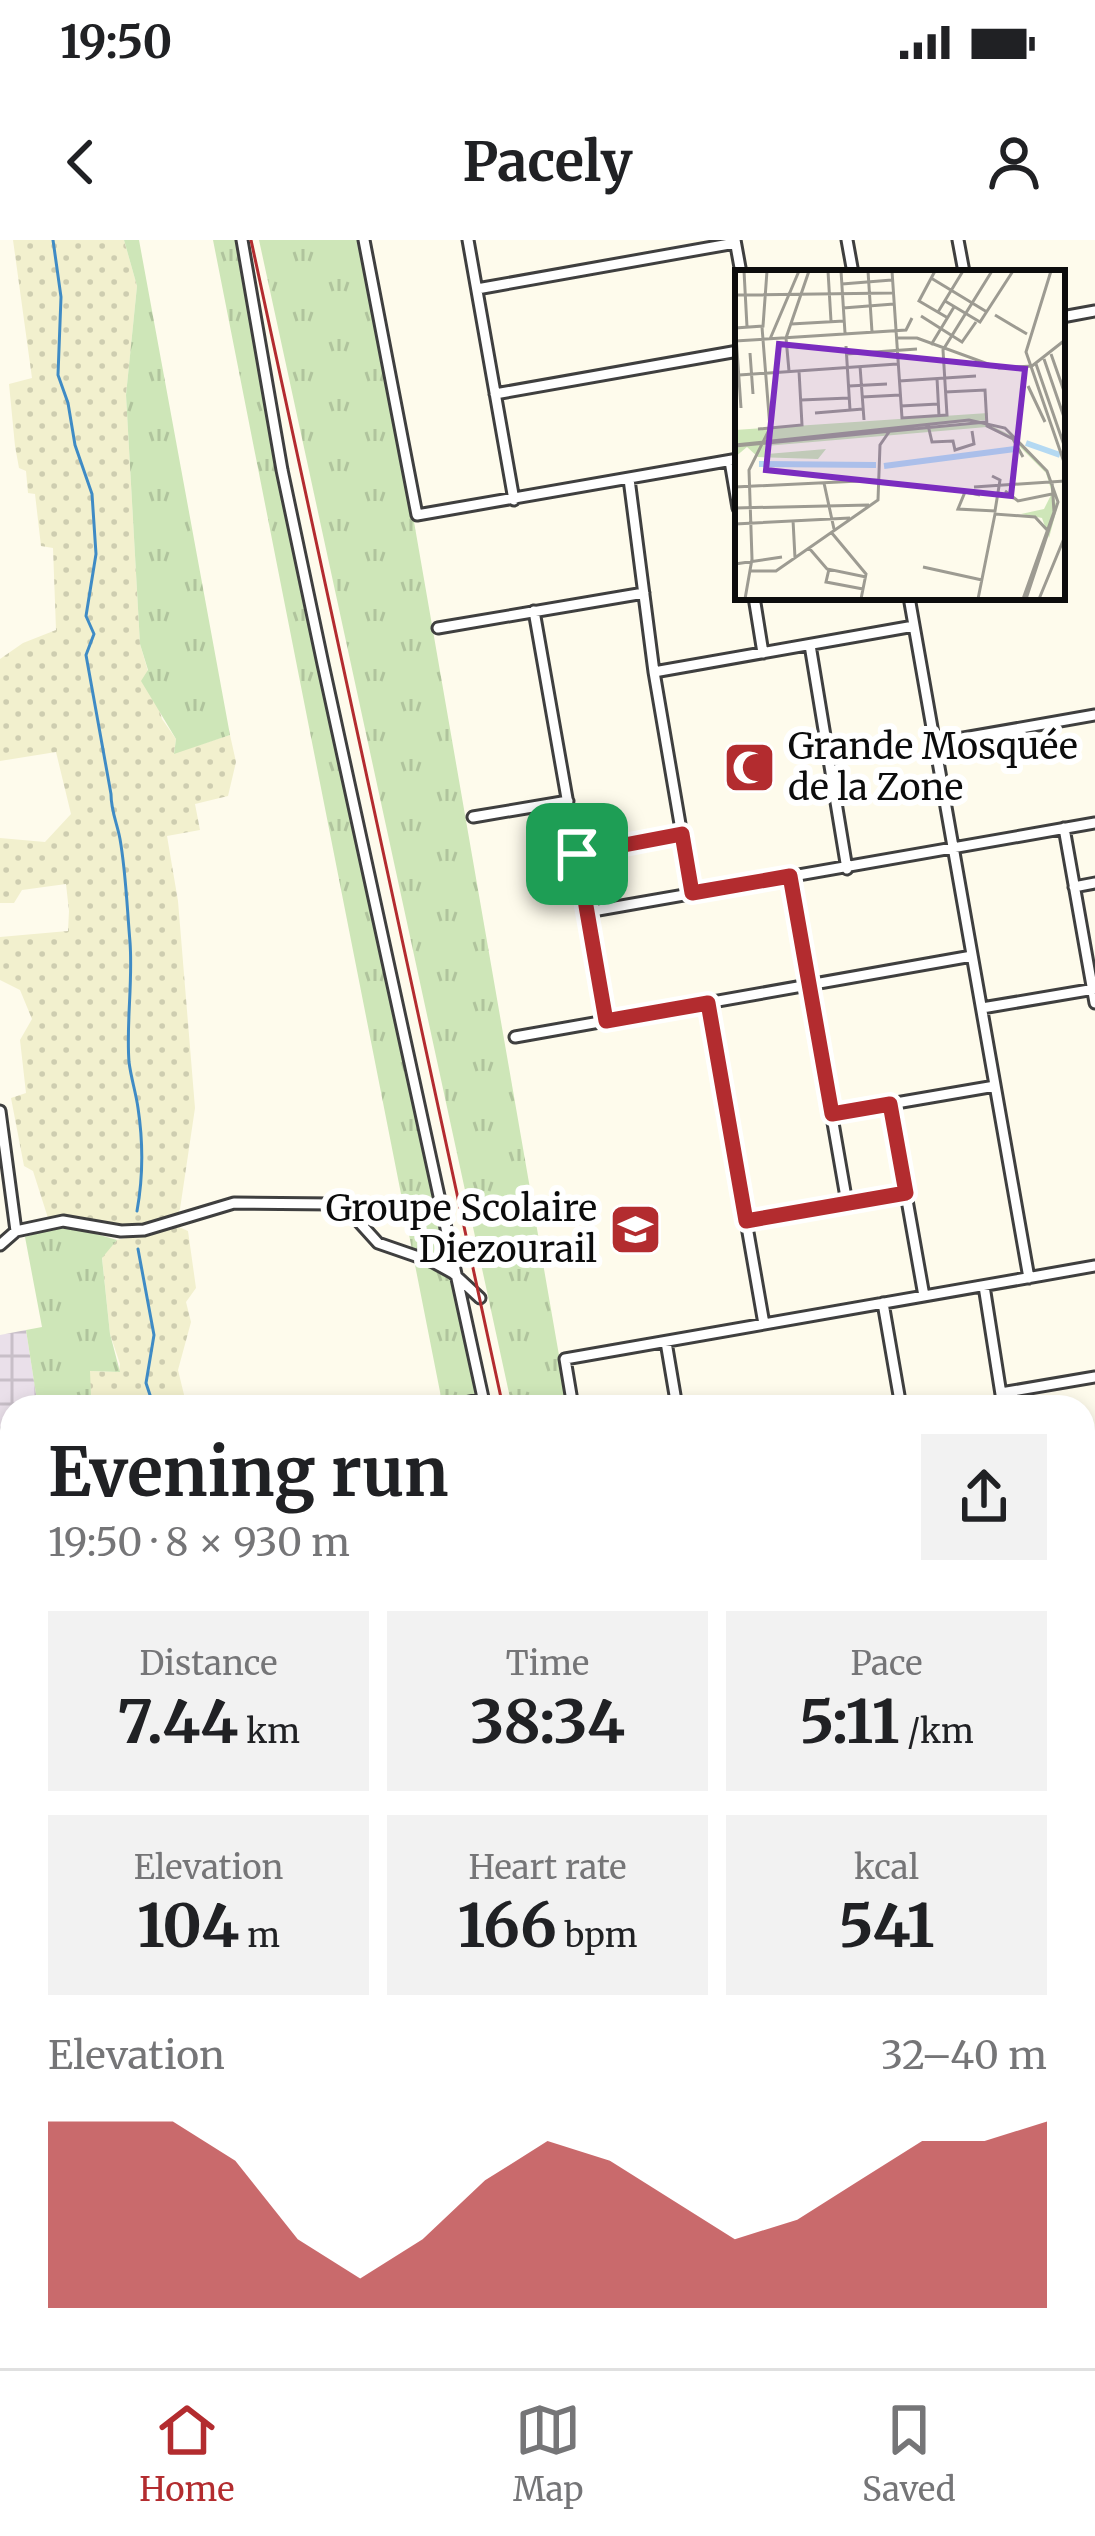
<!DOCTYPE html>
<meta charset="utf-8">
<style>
:root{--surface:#fff;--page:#f2f2f2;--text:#202124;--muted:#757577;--line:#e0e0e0;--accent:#b32c2f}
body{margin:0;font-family:Merriweather,serif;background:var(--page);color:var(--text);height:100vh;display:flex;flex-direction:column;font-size:45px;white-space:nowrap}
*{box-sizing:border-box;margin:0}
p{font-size:39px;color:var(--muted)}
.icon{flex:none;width:66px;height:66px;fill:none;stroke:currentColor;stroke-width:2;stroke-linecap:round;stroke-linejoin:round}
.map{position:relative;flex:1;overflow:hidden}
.panel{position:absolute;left:0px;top:1155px;width:1095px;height:975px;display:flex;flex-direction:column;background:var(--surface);border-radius:36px 36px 0 0;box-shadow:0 6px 18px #0003}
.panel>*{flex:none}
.pin{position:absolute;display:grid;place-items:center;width:102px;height:102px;color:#fff;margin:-51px;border-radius:24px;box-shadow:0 6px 18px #0006}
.round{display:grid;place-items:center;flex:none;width:126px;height:126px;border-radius:0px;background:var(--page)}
.head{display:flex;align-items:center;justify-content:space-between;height:204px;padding:0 48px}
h1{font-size:66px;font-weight:700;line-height:90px}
.metrics{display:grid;grid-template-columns:repeat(3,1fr);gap:18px;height:204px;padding:12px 48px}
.metrics div{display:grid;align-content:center;border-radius:0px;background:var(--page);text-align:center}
.metrics b{font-size:60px;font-weight:700}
.metrics small{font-size:33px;font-weight:400}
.metrics p{font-size:33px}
.chart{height:336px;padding:24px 48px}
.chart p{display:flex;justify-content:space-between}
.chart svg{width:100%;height:216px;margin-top:12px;fill:var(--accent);opacity:.7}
.status{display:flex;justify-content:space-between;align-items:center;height:84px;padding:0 60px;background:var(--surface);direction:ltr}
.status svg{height:33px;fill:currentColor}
header{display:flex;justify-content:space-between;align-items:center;height:156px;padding:0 48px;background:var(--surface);font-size:54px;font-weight:700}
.tabs{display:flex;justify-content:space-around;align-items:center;height:168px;border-top:3px solid var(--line);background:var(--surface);font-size:33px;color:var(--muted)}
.tabs a{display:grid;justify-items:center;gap:6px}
.tabs .current{color:var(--accent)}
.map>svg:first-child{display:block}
.industrial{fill:url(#industrial-grid)}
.farmland{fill:url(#farmland-dots)}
.grass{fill:url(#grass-tufts)}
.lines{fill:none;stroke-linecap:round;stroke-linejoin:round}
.stream{stroke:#3f8bc5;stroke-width:3}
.minor-casing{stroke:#3f3f3f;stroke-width:15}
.minor{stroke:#fff;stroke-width:9}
.rail{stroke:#b32c2f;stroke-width:3}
.route-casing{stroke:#fff;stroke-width:24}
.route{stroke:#b32c2f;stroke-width:15}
.labels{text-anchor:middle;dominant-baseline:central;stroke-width:12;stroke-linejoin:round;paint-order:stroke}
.poi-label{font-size:36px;fill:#0c0c0c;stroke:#fff;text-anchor:start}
.inset-river{fill:none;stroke:#b4d9f2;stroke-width:6}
.inset-road{fill:none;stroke:#9d9b92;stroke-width:3}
.view{fill:#7b2cbf;fill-opacity:0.15;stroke:#7b2cbf;stroke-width:6}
.inset-edge{fill:none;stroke:#0c0c0c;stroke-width:6}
</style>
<div class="status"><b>19:50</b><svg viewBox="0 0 49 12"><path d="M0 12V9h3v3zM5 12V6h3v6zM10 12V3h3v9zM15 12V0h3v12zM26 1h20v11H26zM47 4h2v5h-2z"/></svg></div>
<header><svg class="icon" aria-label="back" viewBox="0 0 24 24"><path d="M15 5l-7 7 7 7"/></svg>Pacely<svg class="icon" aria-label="person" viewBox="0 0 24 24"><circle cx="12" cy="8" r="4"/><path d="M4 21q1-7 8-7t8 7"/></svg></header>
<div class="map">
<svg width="1095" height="2128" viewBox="0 0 1095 2128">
<defs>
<pattern id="industrial-grid" width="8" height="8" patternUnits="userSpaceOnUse" patternTransform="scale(3)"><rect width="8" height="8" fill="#eae0ea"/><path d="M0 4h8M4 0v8" fill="none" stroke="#c8bfc8"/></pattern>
<pattern id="farmland-dots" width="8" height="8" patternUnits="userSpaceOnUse" patternTransform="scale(3)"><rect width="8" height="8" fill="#f2f0ce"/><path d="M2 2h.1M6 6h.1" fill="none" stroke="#cecdb0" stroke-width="1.8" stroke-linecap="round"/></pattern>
<pattern id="grass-tufts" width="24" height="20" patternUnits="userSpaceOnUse" patternTransform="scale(3)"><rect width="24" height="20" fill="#cee6b8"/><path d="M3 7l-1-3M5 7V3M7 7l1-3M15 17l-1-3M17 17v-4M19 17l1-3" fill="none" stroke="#b0c49d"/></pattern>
</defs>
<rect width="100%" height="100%" fill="#fefbec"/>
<path class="industrial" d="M26 1090 38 1167H12V1583L0 1585V1095Z"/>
<path class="farmland" d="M13 0H124L137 46 126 155 140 404 162 479 176 499 174 513 230 495 236 522 228 556 195 564 200 590 167 596 178 661 195 868 180 969 173 982 123 989 48 978 33 931 24 926 11 858 26 853 20 800 32 779 20 750 0 740V697L68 691 69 671 66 644 22 650 14 663H0V598L45 602 71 574 56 512 0 521V419L23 403 56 390 53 308 41 306 35 254 28 253 26 231 19 228 15 206 9 144 32 138Z
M179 987 188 991 196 1048 186 1062 191 1082 178 1130 187 1167H67L66 1158 91 1155 89 1131 119 1132 120 1124 110 1094 102 1017 117 1000Z"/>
<path class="grass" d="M124 0H139L230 495 174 514 176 499 141 441 148 430 140 404 126 155 137 46Z
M213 0H238L487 1167H443Z
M259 0H365L568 1167H512Z
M65 985 117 1000 102 1018 110 1094 120 1132 90 1131 91 1156 67 1158V1167H38L26 1090 42 1087 25 997Z"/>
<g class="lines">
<path class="stream" d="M53 0 61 57 58 135 68 163 75 205 92 254 96 314 86 376 94 394 86 415 111 554C111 571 117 583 120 599 126 633 127 668 130 702 133 743 126 783 129 822 131 838 136 853 138 868 143 901 143 938 137 971
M138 1009 154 1095 146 1143 154 1167
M406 2118V2128"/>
<defs>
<path id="minor" d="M242 0 282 230 323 424 485 1167
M364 0 417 275 738 219
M468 0 514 260
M735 0 741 33
M847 0 853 33
M958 0 964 32
M477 49 735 3
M1062 77 1095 71
M495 154 738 111
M730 221 738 268
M629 239 654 432 692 654
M754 357 763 413
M909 357 1029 1038
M534 371 606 780
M438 388 644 353
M810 405 847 629
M654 432 914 386
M935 503 1095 475
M473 577 568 561
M1064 588 1095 763
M577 614 682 594
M790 636 847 963
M1074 647 1095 643
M587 672 1095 583
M708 763 764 1084
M982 768 1095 749
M515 797 972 716
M890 864 924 1056
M0 871 16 991
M832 874 995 846
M746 981 906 953
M0 1005 16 991 63 981 121 991 144 990 234 963 334 964 350 972 378 1003 433 1022 453 1033 480 1058
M984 1046 1003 1167
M883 1063 901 1167
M666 1102 677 1167
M1001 1153 1095 1137
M446 1167 483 1159
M573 1167 565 1119 1095 1026
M1083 1206 1095 1204
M1083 1315 1095 1312
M1083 1427 1095 1425
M1083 1536 1095 1534
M1083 1744 1095 1748
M1083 1863 1095 1792
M1083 1874 1095 2006
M0 1990H12
M0 2080 12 2072
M129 2118 132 2128
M461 2128 468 2118"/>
</defs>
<use href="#minor" class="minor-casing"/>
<use href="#minor" class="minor"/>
<path class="rail" d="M251 0 503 1167
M501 2128 509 2118"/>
</g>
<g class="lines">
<defs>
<path id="route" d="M682 594 692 653 790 636 832 874 890 864 906 953 746 981 708 763 606 781 577 614Z"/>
</defs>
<use href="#route" class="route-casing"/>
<use href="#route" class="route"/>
</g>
<defs>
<symbol id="mosque-square" viewBox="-11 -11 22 22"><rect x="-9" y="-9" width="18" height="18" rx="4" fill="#b32c2f" stroke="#fff"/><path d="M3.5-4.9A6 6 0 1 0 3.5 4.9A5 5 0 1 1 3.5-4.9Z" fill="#fff"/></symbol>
<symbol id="school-square" viewBox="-11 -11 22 22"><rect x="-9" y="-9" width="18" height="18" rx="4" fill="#b32c2f" stroke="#fff"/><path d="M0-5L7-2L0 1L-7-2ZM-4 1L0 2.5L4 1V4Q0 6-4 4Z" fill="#fff"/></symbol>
</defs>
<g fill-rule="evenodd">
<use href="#mosque-square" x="720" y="498" width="59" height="59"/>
<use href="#school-square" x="606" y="960" width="59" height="59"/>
</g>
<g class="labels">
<g class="poi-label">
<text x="788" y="506">Grande Mosquée<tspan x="788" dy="41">de la Zone</tspan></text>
<text x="597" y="968" text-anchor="end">Groupe Scolaire<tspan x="597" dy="41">Diezourail</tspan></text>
</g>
</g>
<g transform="translate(735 30)">
<rect width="330" height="330" fill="#fefbec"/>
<path d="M253 143 252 150 0 174V160ZM251 153 279 167 308 197 314 207 322 238 314 268 307 248 286 244 309 239 317 223 311 203 277 169 252 157 31 176 32 184 91 179 83 189 23 187 12 177 0 187V176Z" fill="#cee6b8"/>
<path class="inset-river" d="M291 173 325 185M24 194 141 195M149 196 280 179"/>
<path class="inset-road" d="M9 1 12 57M93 1 96 51M106 1 110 63M133 1 137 62M157 1 167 148 212 145 208 80 257 1M200 1 184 31 213 48M316 1 291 82 330 195M196 8 252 42M107 14 157 10M0 25 157 23M210 31 245 52 278 1M108 38 159 34M203 42 228 1M260 45 292 64M186 46 227 72 241 52M0 51 6 138M56 54 109 51M0 58 28 56 32 1M161 68H182L264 98 297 96 330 70M35 69 64 1M0 71 171 60 177 48M196 75 219 37M111 76 115 140M15 83 18 124M111 84 182 79M316 84 330 124M309 89 330 150M301 94 330 178M125 96 129 150M54 101 51 68 74 1M4 105 162 94M202 108 204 146M164 111 241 106M114 116 152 114M293 116 310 152M210 122 250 120 252 156 278 169 288 187M127 127 165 125M66 130 114 128M166 136 203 134M80 143 128 139M193 155 197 172 218 171 220 180 239 174 237 161M23 159 67 155 64 101M0 175 234 150 270 158 312 201 323 232 291 329M0 176 251 152M89 213 99 259M0 217 145 210M239 217 330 211M270 221 283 231 317 224M245 225 230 222 223 239 260 241 265 210 257 206M0 238 134 235M58 250 60 288M0 254 115 248M96 262 131 304 126 329M74 278 92 299 131 307M0 294 47 287M188 297 247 310M94 299 91 312 128 319M15 301H41L143 230 145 175 154 162M10 329 17 289 14 200 35 158 27 57M243 329 260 244 300 247 313 261M288 329 319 242 317 211M304 329 330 266"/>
<path class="view" d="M44 74 290 99 276 226 31 200Z"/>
<rect width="330" height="330" class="inset-edge"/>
</g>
</svg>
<div class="pin" style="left:577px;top:614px;background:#1e9e55"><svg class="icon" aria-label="arrive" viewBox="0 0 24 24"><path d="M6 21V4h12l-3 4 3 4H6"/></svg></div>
<section class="panel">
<div class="head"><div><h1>Evening run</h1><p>19:50 · 8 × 930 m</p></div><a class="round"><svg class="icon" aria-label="share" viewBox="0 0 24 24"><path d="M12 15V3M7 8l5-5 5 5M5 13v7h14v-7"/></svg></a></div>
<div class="metrics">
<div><p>Distance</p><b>7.44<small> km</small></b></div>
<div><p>Time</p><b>38:34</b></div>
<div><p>Pace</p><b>5:11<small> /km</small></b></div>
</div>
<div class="metrics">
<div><p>Elevation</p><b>104<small> m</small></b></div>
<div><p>Heart rate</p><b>166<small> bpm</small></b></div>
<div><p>kcal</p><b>541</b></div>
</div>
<div class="chart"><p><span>Elevation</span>32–40 m</p>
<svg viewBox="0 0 160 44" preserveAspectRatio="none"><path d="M0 44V6L10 6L20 6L30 14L40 30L50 38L60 30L70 18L80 10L90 14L100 22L110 30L120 26L130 18L140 10L150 10L160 6V44z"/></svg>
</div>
</section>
</div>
<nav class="tabs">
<a class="current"><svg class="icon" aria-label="home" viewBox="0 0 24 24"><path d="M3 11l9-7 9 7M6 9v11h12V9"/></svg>Home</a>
<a><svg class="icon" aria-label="map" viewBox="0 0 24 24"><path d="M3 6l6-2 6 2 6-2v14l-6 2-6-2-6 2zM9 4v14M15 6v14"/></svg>Map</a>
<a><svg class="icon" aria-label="saved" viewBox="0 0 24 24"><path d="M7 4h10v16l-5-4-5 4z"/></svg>Saved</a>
</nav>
